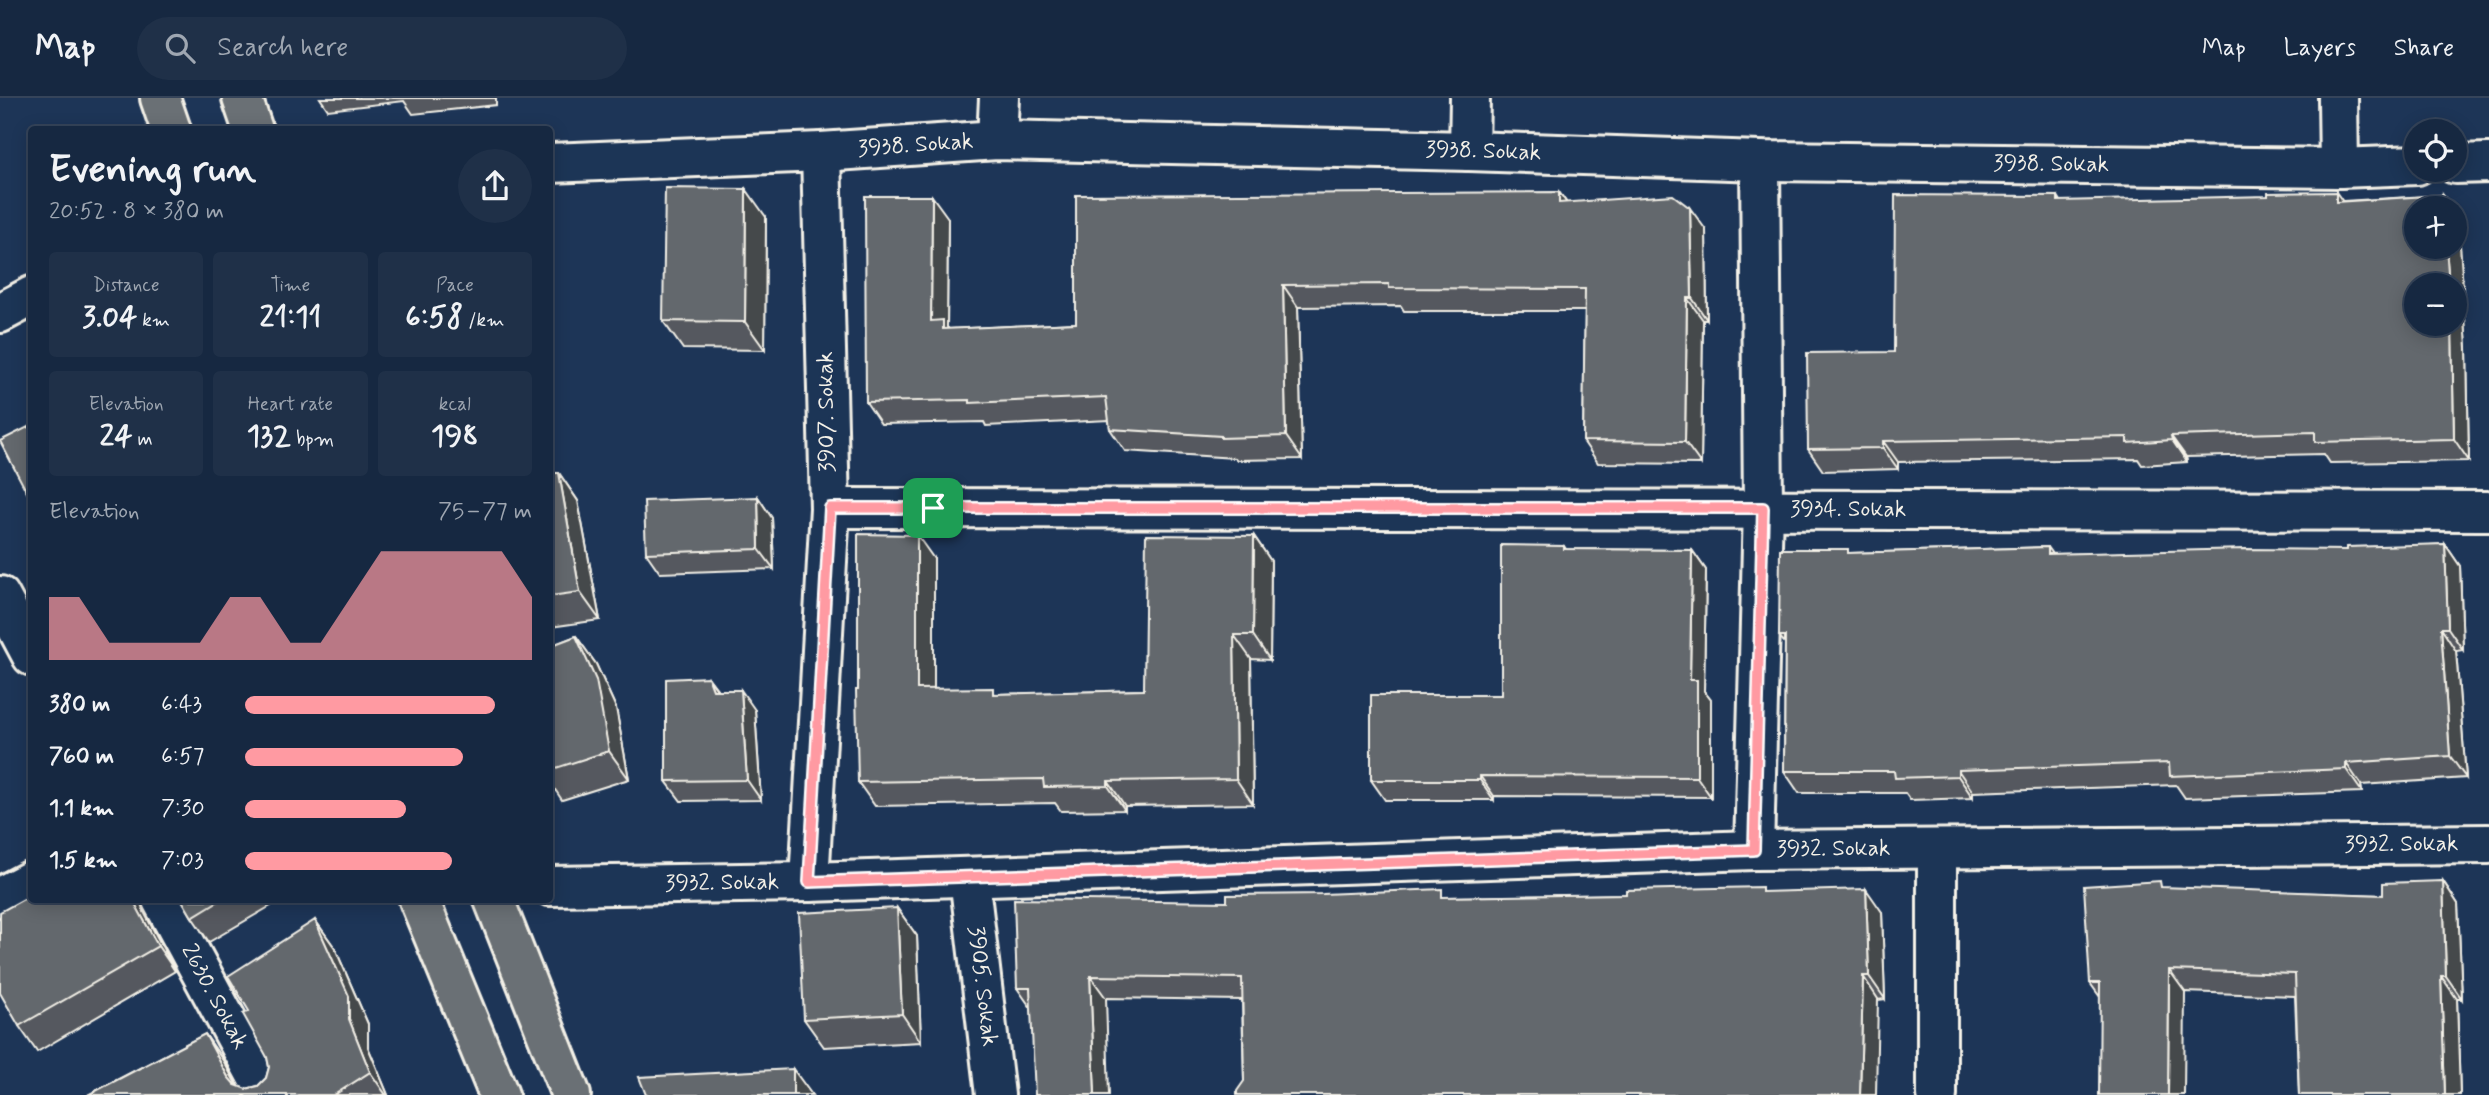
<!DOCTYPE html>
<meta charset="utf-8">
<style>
:root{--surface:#162841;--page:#1f3048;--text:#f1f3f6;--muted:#9ea6b1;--line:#35445a;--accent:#ff9aa2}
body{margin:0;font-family:Mynerve,sans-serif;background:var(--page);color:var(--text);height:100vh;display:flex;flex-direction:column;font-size:26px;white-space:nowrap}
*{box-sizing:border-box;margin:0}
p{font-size:23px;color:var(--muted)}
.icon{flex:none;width:38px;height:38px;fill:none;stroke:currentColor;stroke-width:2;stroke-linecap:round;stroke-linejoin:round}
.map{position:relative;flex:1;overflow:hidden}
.sheet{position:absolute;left:28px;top:28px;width:525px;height:777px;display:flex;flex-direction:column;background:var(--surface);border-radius:7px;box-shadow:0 4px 18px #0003,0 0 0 2px var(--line)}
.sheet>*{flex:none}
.fabs{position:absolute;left:2404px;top:21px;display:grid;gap:14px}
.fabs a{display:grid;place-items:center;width:63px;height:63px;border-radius:50%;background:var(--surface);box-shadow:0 4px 18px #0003,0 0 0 2px var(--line);font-size:35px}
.pin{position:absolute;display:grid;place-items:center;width:60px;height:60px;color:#fff;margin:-30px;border-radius:14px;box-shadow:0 4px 10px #0006}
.round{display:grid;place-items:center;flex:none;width:74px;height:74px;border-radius:37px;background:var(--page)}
.summary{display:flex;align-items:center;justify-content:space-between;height:119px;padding:0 21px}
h1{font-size:38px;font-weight:800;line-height:52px}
.stats{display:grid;grid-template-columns:repeat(3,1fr);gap:10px;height:119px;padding:7px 21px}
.stats div{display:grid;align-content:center;border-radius:7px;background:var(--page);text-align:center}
.stats b{font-size:30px;font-weight:800}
.stats small{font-size:19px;font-weight:400}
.stats p{font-size:19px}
.chart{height:196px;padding:14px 21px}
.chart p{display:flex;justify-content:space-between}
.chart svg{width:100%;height:126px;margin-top:7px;fill:var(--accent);opacity:.7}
ul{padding:0 21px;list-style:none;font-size:23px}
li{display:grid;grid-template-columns:112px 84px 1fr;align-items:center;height:52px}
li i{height:18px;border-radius:9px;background:var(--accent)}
header{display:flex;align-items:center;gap:42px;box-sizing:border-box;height:98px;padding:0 35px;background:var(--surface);border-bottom:2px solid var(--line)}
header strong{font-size:33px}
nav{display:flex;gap:38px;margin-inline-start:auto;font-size:24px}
.search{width:490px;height:63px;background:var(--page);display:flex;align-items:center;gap:18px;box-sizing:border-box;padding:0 24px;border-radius:38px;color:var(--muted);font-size:26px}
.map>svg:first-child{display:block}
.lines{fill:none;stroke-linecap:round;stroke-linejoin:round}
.minor-casing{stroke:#f4f1e8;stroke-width:44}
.primary-casing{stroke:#f4f1e8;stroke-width:44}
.minor{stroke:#1d3557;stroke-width:38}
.primary{stroke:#6a7074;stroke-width:38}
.wall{fill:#55595e;stroke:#f4f1e8;stroke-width:2}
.shaded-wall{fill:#45484c;stroke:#f4f1e8;stroke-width:2}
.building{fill:#63676d;stroke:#f4f1e8;stroke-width:2}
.route-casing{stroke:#fff;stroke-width:14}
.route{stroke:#ff9aa2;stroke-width:9}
.labels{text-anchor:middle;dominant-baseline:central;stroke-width:5;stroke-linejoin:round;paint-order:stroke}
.street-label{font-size:23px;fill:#f4f1e8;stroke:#1d3557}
</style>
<header>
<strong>Map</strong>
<div class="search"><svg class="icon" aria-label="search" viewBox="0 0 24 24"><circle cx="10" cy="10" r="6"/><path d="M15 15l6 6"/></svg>Search here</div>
<nav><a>Map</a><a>Layers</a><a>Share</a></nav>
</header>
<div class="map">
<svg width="2489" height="997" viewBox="0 0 2489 997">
<rect width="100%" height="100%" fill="#1d3557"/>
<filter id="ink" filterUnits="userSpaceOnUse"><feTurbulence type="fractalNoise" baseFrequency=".0143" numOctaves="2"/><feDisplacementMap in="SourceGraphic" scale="14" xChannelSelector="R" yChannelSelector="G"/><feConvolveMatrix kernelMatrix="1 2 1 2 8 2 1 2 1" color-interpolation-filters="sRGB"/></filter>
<g filter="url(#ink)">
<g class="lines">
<defs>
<g id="minor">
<path d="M2338 0 2339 70"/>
<path d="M997 42 999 0"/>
<path d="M1469 53 1470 0"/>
<path id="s1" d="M550 65 821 54 997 42 1469 53 1760 63 2339 70 2417 67"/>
<path d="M2455 66 2489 65"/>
<path d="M0 215 32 198"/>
<path id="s2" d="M830 410 2489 413"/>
<path d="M0 498 32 558"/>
<path d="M1754 752 1763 410 1760 63"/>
<path d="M1937 752V997"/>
<path id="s3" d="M969 779 995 997"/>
<path d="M809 784 830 410 821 54"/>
<path id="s4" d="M550 788 809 784 1754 752 2489 746"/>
<path d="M0 799 32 782"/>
<path id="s5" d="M162 802 267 997"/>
</g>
<path id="primary" d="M160 0 171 32
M242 0 253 32
M419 802 499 997
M494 802 571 997"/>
</defs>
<use href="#minor" class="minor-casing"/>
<use href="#primary" class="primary-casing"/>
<use href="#minor" class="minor"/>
<use href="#primary" class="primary"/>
</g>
<path class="wall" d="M320 0H496V7L413 16 404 3 328 12Z
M1559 94 1567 105 1706 132 1707 222H1703L1701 366 1598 365 1583 343 1585 213H1404L1401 208 1298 209 1302 361 1237 362 1235 360 1125 353 1110 331 1109 322 986 328 984 324 881 326 866 304 948 120 947 229 949 231 1076 225Z
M2443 97 2452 110H2417L2455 149V115L2458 118 2467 250 2469 363 2330 365 2324 356 2186 359 2187 364 2142 367 2138 361 1898 364V371L1823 373 1808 351 2058 98 2061 103H2343Z
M766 119 765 252 683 251 663 223Z
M550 375H559L578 403 600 522 550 529Z
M758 399 772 420 774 471 660 475 646 455Z
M1254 438 1271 463 1270 562 1251 561 1253 706 1125 708V712L1061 713 1055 705 875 708 858 684V592L934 461V591L997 596 1144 592Z
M2445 446 2460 468 2463 552 2456 553 2466 680 2361 687 2362 694 2185 700 2176 687 1973 694V700L1910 702 1905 695H1799L1784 673 1785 545 1779 538 1850 455 2048 449 2053 456 2347 452Z
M1564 448 1566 451 1692 452 1706 472 1704 593 1711 602V699L1494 698V702H1385L1371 682 1501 597Z
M576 538 596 566 616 610 629 681 562 702 550 684V548Z
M708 579 718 592 755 612 761 702 681 703 666 683Z
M2443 783 2458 806 2462 901H2457L2460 997H2299L2295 898 2185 894 2100 899 2090 885 2165 790 2383 797Z
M1766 794 1882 814 1885 901 1244 983 1242 902 1106 900 1031 910 1017 890 1227 804 1448 799Z
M38 802H140L143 812 175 873 37 954 19 928 34 804Z
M182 802H281L209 844 192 819Z
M897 810 917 838 921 944 824 949 804 921Z
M315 822 335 850 368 926V949L388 997H88L205 936 224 964 237 988 246 991 258 988 266 980 269 969 267 959 249 913Z"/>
<path class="shaded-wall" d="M746 91 766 119 765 252 745 224Z
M1559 94 1575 117 1559 105Z
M2336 94 2351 115 2336 104Z
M2443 97 2452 110H2444Z
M932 98 948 120 947 229 958 245 931 223Z
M1690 110 1706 132 1707 222 1692 200Z
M2455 115 2458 118 2467 250 2469 363 2454 341 2452 226H2455V187H2449L2446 149H2455Z
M1283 187 1298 209 1302 361 1286 338Z
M1687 200 1703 222 1701 366 1685 344Z
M2171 338 2186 359 2187 364 2172 342Z
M1883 343 1898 364V371L1883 350Z
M559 375 578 403 600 522 580 494Z
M758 399 772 420 774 471 759 451Z
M917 437 934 461V615L917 591Z
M1254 438 1271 463 1270 562 1253 537Z
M2445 446 2460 468 2463 552 2448 530Z
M1692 452 1706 472 1704 593 1711 602V699L1697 679 1690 582Z
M2441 530 2456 553 2466 680 2450 658Z
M1234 537 1251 561 1253 706 1236 681Z
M576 538 596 566 616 610 629 681 609 653Z
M708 579 722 599 713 592Z
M741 592 755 612 761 702 747 682Z
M2346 665 2361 687 2362 694 2346 671Z
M1958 672 1973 694V700L1958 678Z
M1480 678 1494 698V702L1480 682Z
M1108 683 1125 708V712L1108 688Z
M2443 783 2458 806 2462 901 2446 878Z
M1866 791 1882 814 1885 901 1869 878Z
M133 802H140L143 812 175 873 158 848Z
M897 810 917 838 921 944 902 916Z
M315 822 335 850 368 926V949L388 997H386L370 974 349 921Z
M2169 872 2185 894 2184 997H2168Z
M1090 878 1106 900 1109 997H1095Z
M1863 878 1878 901 1876 997H1860Z
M2441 878 2457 901 2460 997H2445Z
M205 936 224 964 242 997 228 979Z
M793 971 812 997H793Z"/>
<path class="building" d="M665 90 746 91 745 224 663 223Z
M1559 94V105L1673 97 1690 110 1692 200H1687L1685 344 1583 343 1585 191 1389 190V186L1283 187 1286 338 1221 340V338L1110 331 1106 299 970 305V302L866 304 865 98H932L931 223 943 222V231L1076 225V97Z
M2336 94V104L2443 97 2444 110H2417V149H2446L2449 187H2417V226H2452L2454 341 2315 344V334L2171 338 2172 342 2127 345V339L1883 343V350L1808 351 1807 255 1894 254 1895 97 2058 98V103L2268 98V95Z
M32 327V404L0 343Z
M550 375H559L580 494 550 498Z
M758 399 759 451 646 455 644 403Z
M858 436 917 437V591L993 590V596L1144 592 1146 437 1254 438 1253 537H1234L1236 681 1108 683V688L1044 689 1043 681 858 684 856 592H858Z
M2445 446 2448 530H2441L2450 658 2346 665V671L2170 678 2169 665 1958 672V678L1895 680 1894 673H1784L1785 538H1779L1780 451H1848V455L2048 449V456L2245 451 2347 452V449Z
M1501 447 1564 448V451L1692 452 1690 582H1697V679L1480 678V682H1371V597H1501Z
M576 538 596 582 609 653 550 672V548Z
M708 579 713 592H741L747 682 666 683V581Z
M2160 783 2161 789 2383 797V785L2443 783 2446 878H2441L2445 997H2299L2295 876 2169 872 2168 997H2099L2100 885H2090L2084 788Z
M1762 789V794L1866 791 1869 878H1863L1860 997H1237V993L1244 983 1242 880 1090 878 1095 997H1035L1030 890H1017L1014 801 1227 804V797L1323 796 1442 791V799L1626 796V792Z
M29 798 33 805 38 802H133L158 848 19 928 0 895V814Z
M182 802H220L192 819Z
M897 810 902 916 804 921 799 815Z
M315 822 349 898V921L370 974 334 997H88L205 936 228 979 235 987 246 991 258 988 266 980 269 969 267 959 243 916 249 913 228 878Z
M793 971V997H646L639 979Z"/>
</g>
<g class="lines" filter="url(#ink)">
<defs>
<path id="route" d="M830 410H1763L1754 752 809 784Z"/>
</defs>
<use href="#route" class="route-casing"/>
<use href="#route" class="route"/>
</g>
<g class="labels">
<g class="street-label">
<text stroke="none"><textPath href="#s1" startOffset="366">3938. Sokak</textPath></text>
<text stroke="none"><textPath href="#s1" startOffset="934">3938. Sokak</textPath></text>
<text stroke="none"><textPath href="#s1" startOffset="1502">3938. Sokak</textPath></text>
<text transform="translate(827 314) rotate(-91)">3907. Sokak</text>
<text stroke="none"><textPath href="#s2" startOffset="1018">3934. Sokak</textPath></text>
<text stroke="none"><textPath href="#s4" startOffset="1852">3932. Sokak</textPath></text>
<text stroke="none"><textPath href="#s4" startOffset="1284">3932. Sokak</textPath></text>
<text stroke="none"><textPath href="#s4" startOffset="172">3932. Sokak</textPath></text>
<text stroke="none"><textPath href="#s3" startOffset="110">3905. Sokak</textPath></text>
<text stroke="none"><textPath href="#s5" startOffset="110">2630. Sokak</textPath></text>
</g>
</g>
</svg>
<div class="fabs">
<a><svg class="icon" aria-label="locate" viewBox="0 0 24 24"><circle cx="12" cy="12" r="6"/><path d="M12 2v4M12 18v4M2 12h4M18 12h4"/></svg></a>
<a>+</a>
<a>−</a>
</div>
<div class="pin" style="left:933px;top:410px;background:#1e9e55"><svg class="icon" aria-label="arrive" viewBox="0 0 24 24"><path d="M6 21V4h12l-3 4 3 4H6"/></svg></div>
<section class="sheet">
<div class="summary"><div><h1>Evening run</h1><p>20:52 · 8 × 380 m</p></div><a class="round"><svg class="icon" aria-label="share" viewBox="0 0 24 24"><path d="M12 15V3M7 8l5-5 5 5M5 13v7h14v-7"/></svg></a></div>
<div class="stats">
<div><p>Distance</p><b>3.04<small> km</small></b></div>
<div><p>Time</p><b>21:11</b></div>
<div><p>Pace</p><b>6:58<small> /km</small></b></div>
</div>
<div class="stats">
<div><p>Elevation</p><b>24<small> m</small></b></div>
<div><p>Heart rate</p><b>132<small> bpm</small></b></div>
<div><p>kcal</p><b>198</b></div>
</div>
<div class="chart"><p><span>Elevation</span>75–77 m</p>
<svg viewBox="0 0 160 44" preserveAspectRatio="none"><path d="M0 44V22L10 22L20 38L30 38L40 38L50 38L60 22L70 22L80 38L90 38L100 22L110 6L120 6L130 6L140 6L150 6L160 22V44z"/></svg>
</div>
<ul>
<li><b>380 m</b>6:43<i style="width:87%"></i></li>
<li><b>760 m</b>6:57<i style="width:76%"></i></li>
<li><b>1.1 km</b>7:30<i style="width:56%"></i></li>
<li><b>1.5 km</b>7:03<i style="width:72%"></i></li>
</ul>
</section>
</div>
